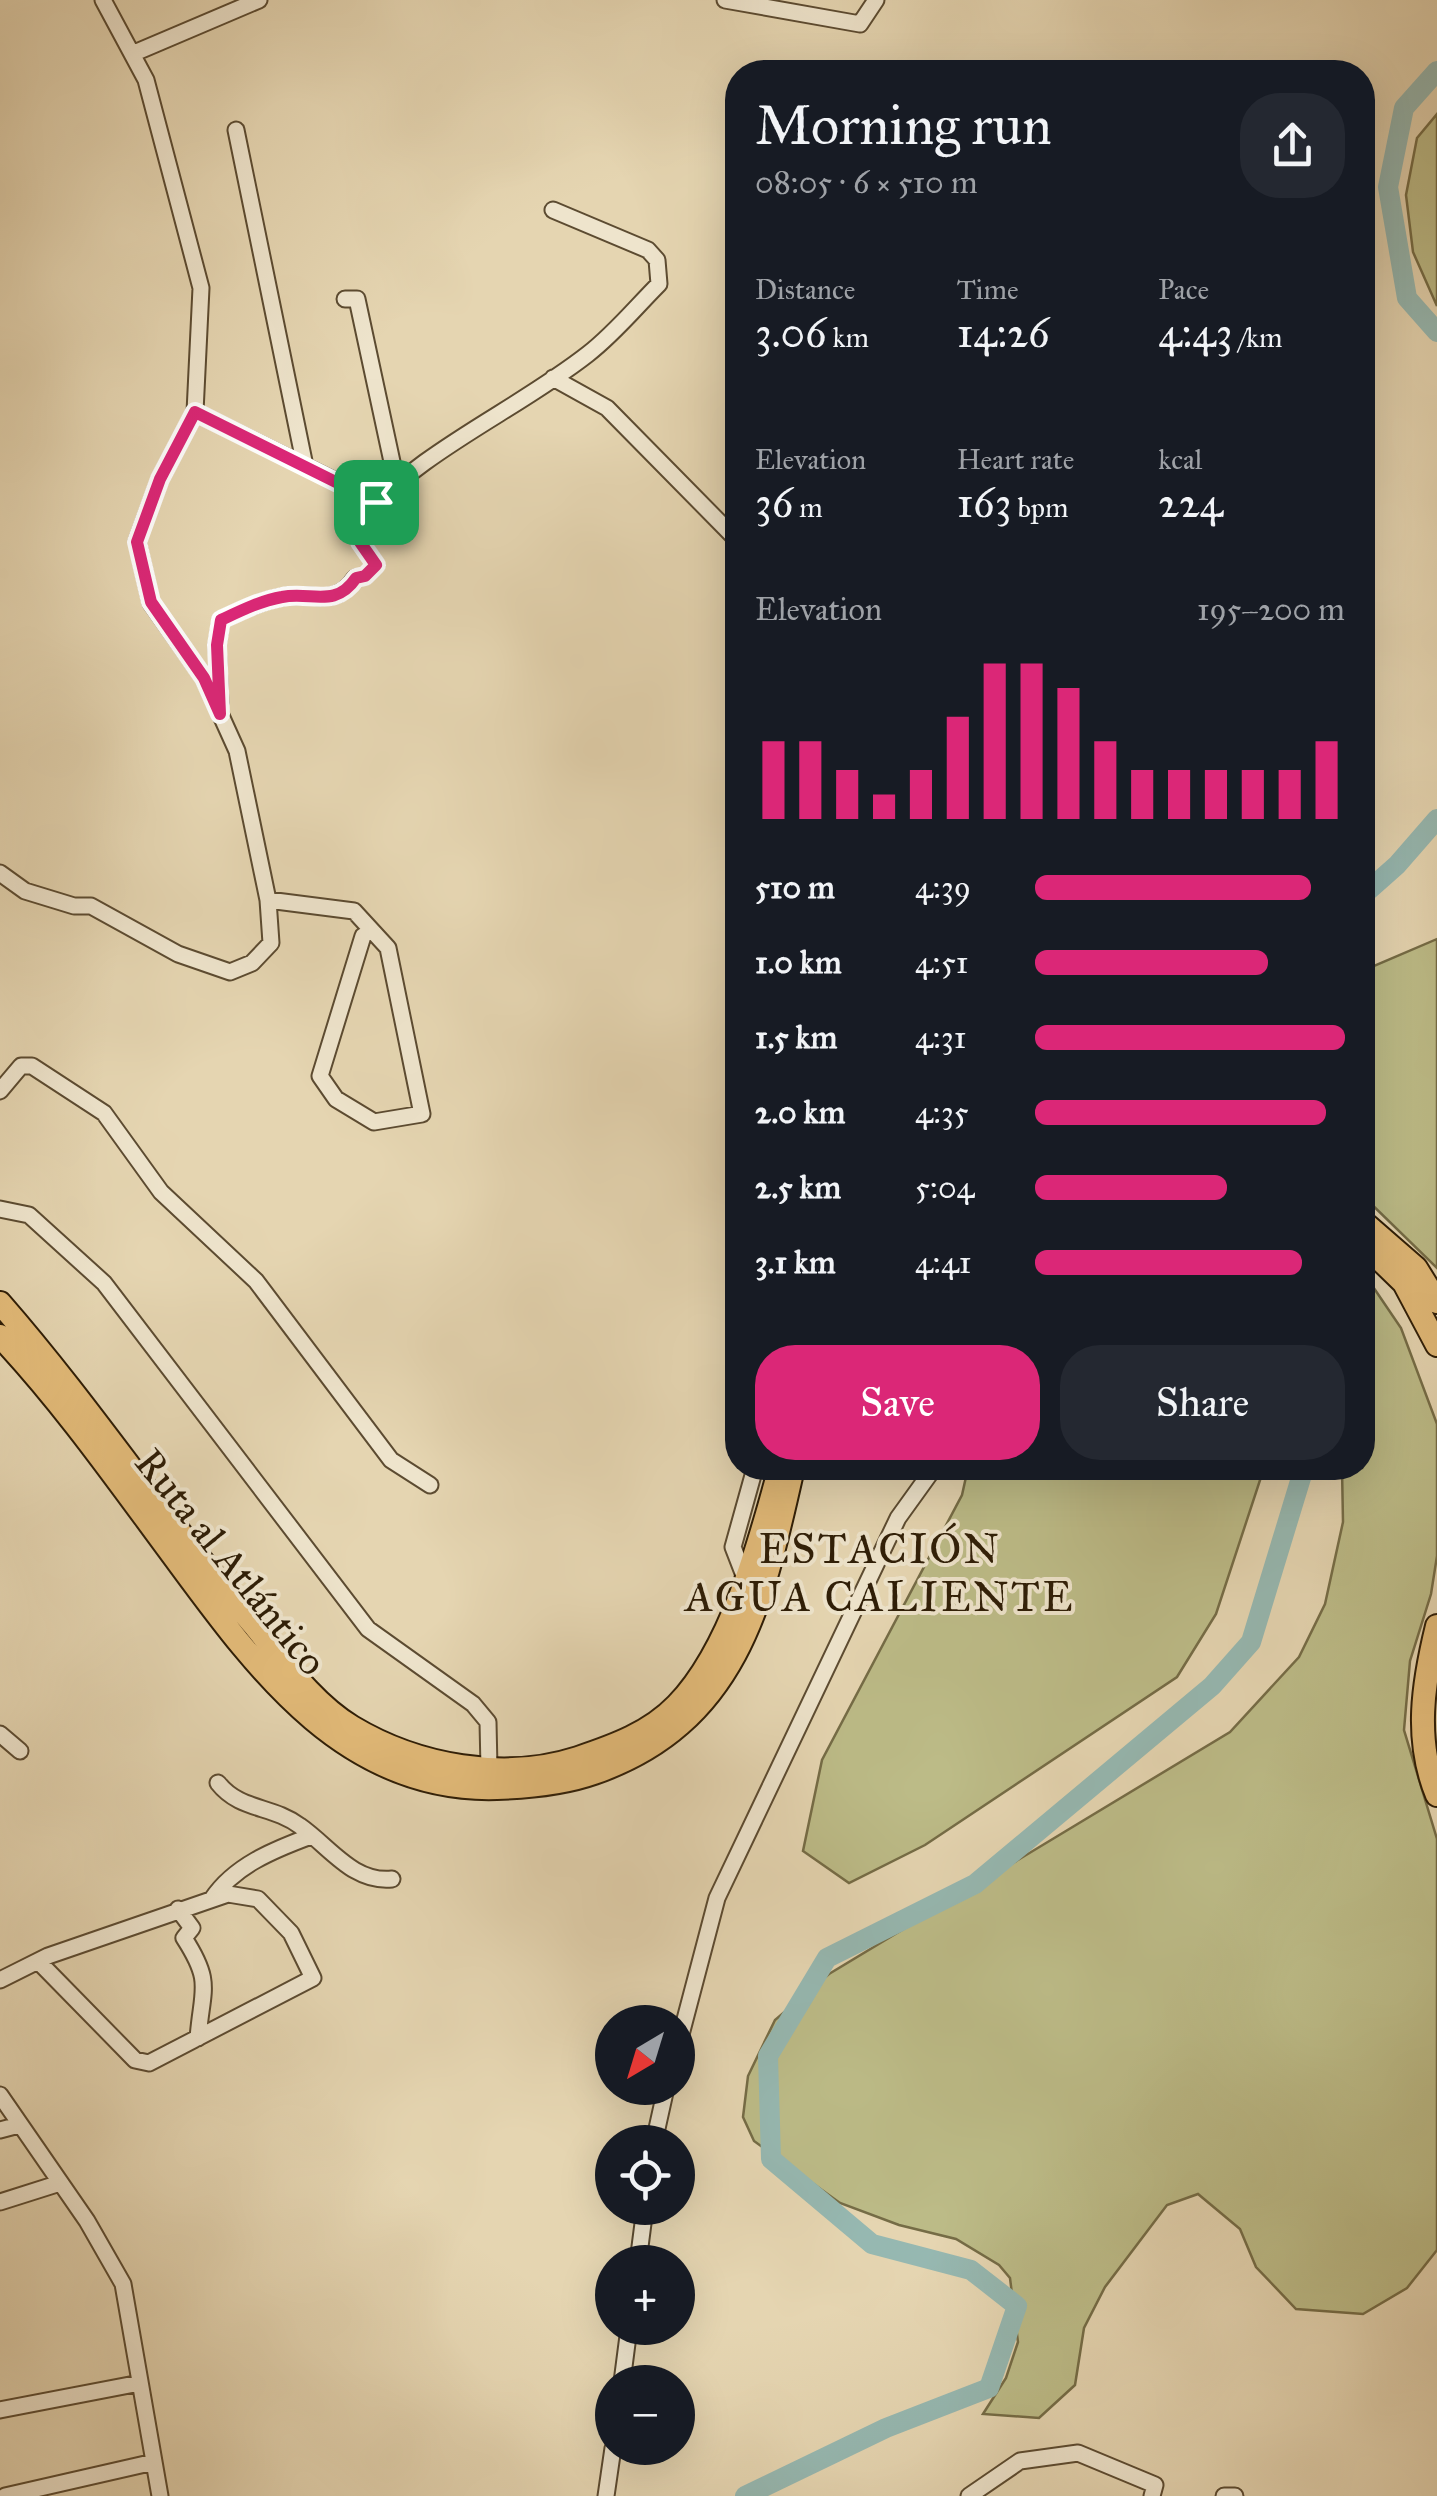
<!DOCTYPE html>
<meta charset="utf-8">
<style>
:root{--surface:#171b24;--page:#242831;--text:#f1f3f6;--muted:#9ea1a6;--accent:#db2777}
body{margin:0;font-family:"IM FELL Great Primer",serif;background:var(--page);color:var(--text);height:100vh;display:flex;flex-direction:column;font-size:38px;white-space:nowrap}
*{box-sizing:border-box;margin:0}
p{font-size:32px;color:var(--muted)}
.icon{flex:none;width:55px;height:55px;fill:none;stroke:currentColor;stroke-width:2;stroke-linecap:round;stroke-linejoin:round}
.map{position:relative;flex:1;overflow:hidden}
.drawer{position:absolute;left:725px;top:60px;width:650px;height:1420px;display:flex;flex-direction:column;background:var(--surface);border-radius:40px;box-shadow:0 10px 40px #0002}
.drawer>*{flex:none}
.needle{width:65px;rotate:218deg}
.controls{position:absolute;left:595px;top:2005px;display:grid;gap:20px}
.controls a{display:grid;place-items:center;width:100px;height:100px;border-radius:50%;background:var(--surface);box-shadow:0 10px 40px #0002;font-size:50px}
.pin{position:absolute;display:grid;place-items:center;width:85px;height:85px;color:#fff;margin:-42px;border-radius:20px;box-shadow:0 5px 15px #0006}
.round{display:grid;place-items:center;flex:none;width:105px;height:105px;border-radius:40px;background:var(--page)}
.head{display:flex;align-items:center;justify-content:space-between;height:170px;padding:0 30px}
h1{font-size:55px;font-weight:600;line-height:75px}
.figures{display:grid;grid-template-columns:repeat(3,1fr);gap:15px;height:170px;padding:10px 30px}
.figures div{display:grid;align-content:center}
.figures b{font-size:42px;font-weight:600}
.figures small{font-size:28px;font-weight:400}
.figures p{font-size:28px}
.chart{height:280px;padding:20px 30px}
.chart p{display:flex;justify-content:space-between}
.chart svg{width:100%;height:180px;margin-top:10px;stroke:var(--accent);stroke-width:6}
.primary-button{display:flex;gap:20px;margin-top:auto;padding:20px 30px}
.primary-button a{flex:1;height:115px;border-radius:40px;background:var(--accent);color:#fff;font-size:40px;font-weight:600;line-height:115px;text-align:center}
.primary-button a+a{background:var(--page);color:var(--text)}
ul{padding:0 30px;list-style:none;font-size:32px}
li{display:grid;grid-template-columns:160px 120px 1fr;align-items:center;height:75px}
li i{height:25px;border-radius:12px;background:var(--accent)}
.map>svg:first-child{display:block}
.green{fill:#bcbb87;stroke:#756c46;stroke-width:2.5}
.lines{fill:none;stroke-linecap:round;stroke-linejoin:round}
.river{stroke:#96b8b1;stroke-width:20}
.minor-casing{stroke:#5c4b31;stroke-width:19}
.highway-casing{stroke:#2e1d06;stroke-width:26}
.minor{stroke:#eee4cc;stroke-width:15}
.highway{stroke:#e2ba78;stroke-width:22}
.route-casing{stroke:#fff;stroke-width:20}
.route{stroke:#db2777;stroke-width:12}
.labels{text-anchor:middle;dominant-baseline:central;stroke-width:8;stroke-linejoin:round;paint-order:stroke}
.street-label{font-size:40px;fill:#2e1d06;stroke:#eee4cc}
.neighbourhood-label{font-size:42px;letter-spacing:2.5px;fill:#2e1d06;stroke:#eee4cc}
</style>
<div class="map">
<svg width="1437" height="2496" viewBox="0 0 1437 2496">
<rect width="100%" height="100%" fill="#e5d5b1"/>
<filter id="stains"><feTurbulence type="fractalNoise" baseFrequency=".002" numOctaves="4"/><feColorMatrix values="0 0 0 0 .2 0 0 0 0 .09 0 0 0 0 .02 0 0 0 .5 -.17"/></filter>
<radialGradient id="worn" r=".72"><stop offset=".6" stop-color="#630" stop-opacity="0"/><stop offset="1" stop-color="#630" stop-opacity=".3"/></radialGradient>
<path class="green" d="M1437 114V306L1413 252 1406 195 1417 138Z
M1437 939V1268L1363 1196 1362 971Z
M1363 1272 1401 1328 1437 1424V1556L1431 1594 1410 1661 1404 1730 1437 1839V2250L1407 2288 1363 2314 1296 2309 1256 2267 1240 2229 1198 2194 1167 2205 1105 2287 1084 2328 1075 2385 1039 2418 983 2414 1006 2378 1018 2342 1010 2278 999 2265 956 2239 899 2225 840 2203 754 2141 743 2117 748 2076 775 2020 829 1974 1230 1732 1299 1657 1325 1604 1343 1522 1342 1468H1362Z
M968 1468H1264L1216 1614 1177 1677 925 1845 849 1883 803 1851 822 1760 962 1495Z"/>
<g class="lines">
<path class="river" d="M1437 71 1404 108 1388 187 1407 298 1437 332
M1362 896 1397 865 1437 819
M745 2496 886 2428 989 2388 1017 2306 971 2270 872 2244 771 2159 768 2056 827 1958 975 1884 1212 1686 1251 1642 1304 1468"/>
<defs>
<path id="minor" d="M725 0 860 24 876 0
M132 54 259 0
M236 130 305 466
M345 299H357L397 485
M553 378 607 408 738 541
M195 412 376 501
M220 703 217 645 221 620C240 611 261 601 282 597 311 591 335 609 355 578L365 576 376 565 361 543 359 521C422 449 514 412 588 354 614 334 636 307 659 284L657 260 648 250 553 210
M0 873 25 891 74 906H91L178 954 230 972 252 963 271 943 268 900 237 751 204 678 151 603 137 541 160 479 195 412 201 288 146 80 103 0
M268 900 354 911 388 948 422 1114 374 1122 336 1099 320 1076 363 936
M0 1091 21 1066H32L104 1113 161 1192 256 1281 391 1460 430 1485
M0 1209 29 1215 104 1283 368 1629 473 1704 488 1722 489 1768
M745 1578 733 1547 755 1468
M0 1734 20 1751
M218 1783C240 1811 272 1805 300 1826 330 1847 353 1883 392 1879
M212 1899C234 1866 273 1850 311 1836
M178 1909 192 1928 184 1938C213 1983 202 1988 198 2038
M0 1980 48 1956 228 1894 258 1899 291 1933 313 1978 149 2063 135 2060 38 1961
M678 2046 717 1898 898 1518 934 1468
M0 2095 87 2221 123 2284 160 2496
M0 2130 19 2125
M654 2142 666 2088
M0 2202 60 2183
M638 2262 645 2208
M622 2382 629 2328
M0 2410 140 2383
M5 2496 154 2462
M606 2496 613 2448
M969 2496 1020 2461 1078 2453 1155 2485 1152 2496
M1224 2496H1235"/>
<path id="highway" d="M1362 1221 1416 1268 1437 1302
M1362 1242 1404 1283 1437 1345
M0 1303C90 1406 165 1520 253 1624 283 1660 311 1702 352 1727 417 1766 504 1782 578 1758 614 1746 650 1733 677 1705 731 1649 759 1545 779 1471
M0 1336C62 1402 115 1477 169 1550 252 1662 341 1793 497 1788 530 1787 563 1784 594 1773 738 1723 763 1601 793 1468
M1437 1626C1423 1683 1414 1740 1437 1795"/>
</defs>
<use href="#minor" class="minor-casing"/>
<use href="#highway" class="highway-casing"/>
<use href="#minor" class="minor"/>
<use href="#highway" class="highway"/>
</g>
<g class="lines">
<defs>
<path id="route" d="M195 412 376 502 359 520 360 542 376 565 365 576 356 578C335 609 311 591 282 597 260 601 240 611 221 620L217 645 220 714 204 678 151 602 137 542 160 479Z"/>
</defs>
<use href="#route" class="route-casing"/>
<use href="#route" class="route"/>
</g>
<g class="labels">
<g class="street-label">
<text transform="translate(231 1562) rotate(51)">Ruta al Atlántico</text>
</g>
<g class="neighbourhood-label">
<text x="880" y="1549">ESTACIÓN<tspan x="880" dy="48">AGUA CALIENTE</tspan></text>
</g>
</g>
<rect width="100%" height="100%" filter="url(#stains)"/>
<rect width="100%" height="100%" fill="url(#worn)"/>
</svg>
<div class="controls">
<a><svg class="needle" viewBox="-14 -14 28 28"><path d="M0-13l5 13h-10z" fill="#e53935"/><path d="M0 13l5-13h-10z" fill="#9ea1a6"/></svg></a>
<a><svg class="icon" aria-label="locate" viewBox="0 0 24 24"><circle cx="12" cy="12" r="6"/><path d="M12 2v4M12 18v4M2 12h4M18 12h4"/></svg></a>
<a>+</a>
<a>−</a>
</div>
<div class="pin" style="left:376px;top:502px;background:#1e9e55"><svg class="icon" aria-label="arrive" viewBox="0 0 24 24"><path d="M6 21V4h12l-3 4 3 4H6"/></svg></div>
<section class="drawer">
<div class="head"><div><h1>Morning run</h1><p>08:05 · 6 × 510 m</p></div><a class="round"><svg class="icon" aria-label="share" viewBox="0 0 24 24"><path d="M12 15V3M7 8l5-5 5 5M5 13v7h14v-7"/></svg></a></div>
<div class="figures">
<div><p>Distance</p><b>3.06<small> km</small></b></div>
<div><p>Time</p><b>14:26</b></div>
<div><p>Pace</p><b>4:43<small> /km</small></b></div>
</div>
<div class="figures">
<div><p>Elevation</p><b>36<small> m</small></b></div>
<div><p>Heart rate</p><b>163<small> bpm</small></b></div>
<div><p>kcal</p><b>224</b></div>
</div>
<div class="chart"><p><span>Elevation</span>195–200 m</p>
<svg viewBox="0 0 160 44" preserveAspectRatio="none"><path d="M5 44V25M15 44V25M25 44V32M35 44V38M45 44V32M55 44V19M65 44V6M75 44V6M85 44V12M95 44V25M105 44V32M115 44V32M125 44V32M135 44V32M145 44V32M155 44V25"/></svg>
</div>
<ul>
<li><b>510 m</b>4:39<i style="width:89%"></i></li>
<li><b>1.0 km</b>4:51<i style="width:75%"></i></li>
<li><b>1.5 km</b>4:31<i style="width:100%"></i></li>
<li><b>2.0 km</b>4:35<i style="width:94%"></i></li>
<li><b>2.5 km</b>5:04<i style="width:62%"></i></li>
<li><b>3.1 km</b>4:41<i style="width:86%"></i></li>
</ul>
<div class="primary-button"><a>Save</a><a>Share</a></div>
</section>
</div>
